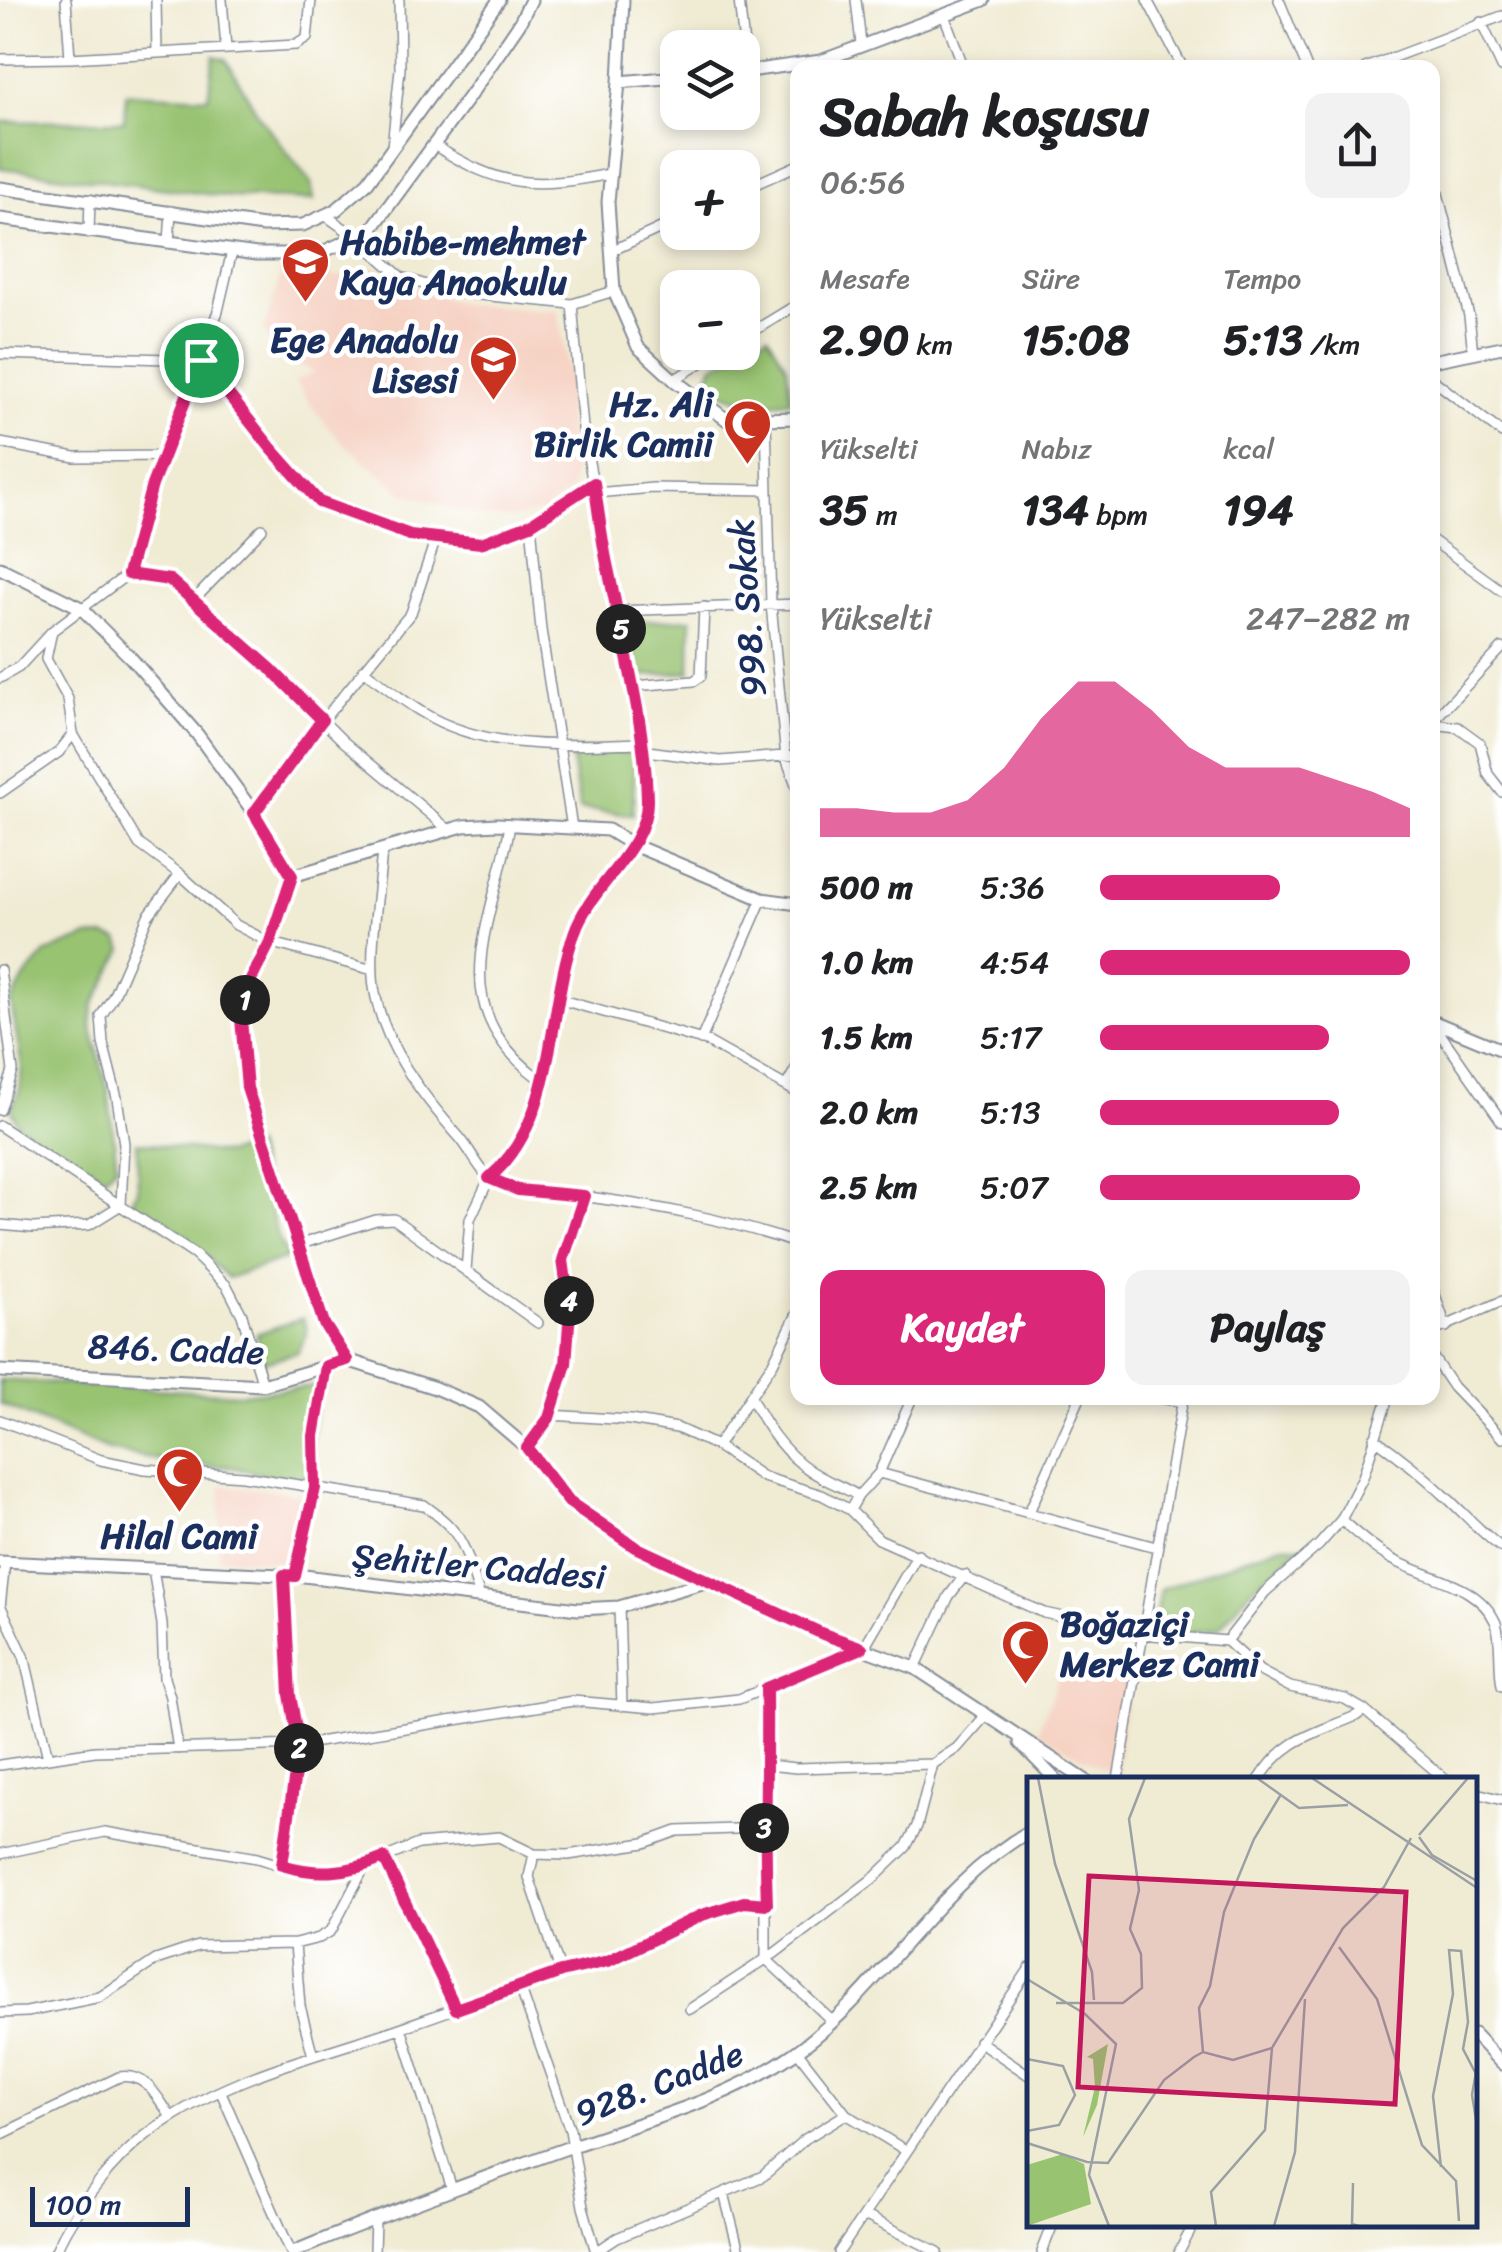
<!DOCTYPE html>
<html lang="tr">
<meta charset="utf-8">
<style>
:root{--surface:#fff;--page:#f2f2f2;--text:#202124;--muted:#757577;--accent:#db2777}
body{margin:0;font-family:Sriracha,sans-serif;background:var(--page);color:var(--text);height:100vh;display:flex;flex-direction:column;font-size:38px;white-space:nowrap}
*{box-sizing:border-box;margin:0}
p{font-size:32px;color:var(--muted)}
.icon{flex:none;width:55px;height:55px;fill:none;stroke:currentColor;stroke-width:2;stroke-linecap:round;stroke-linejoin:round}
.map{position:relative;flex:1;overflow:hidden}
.drawer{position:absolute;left:790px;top:60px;width:650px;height:1345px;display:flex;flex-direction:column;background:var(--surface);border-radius:20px;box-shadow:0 5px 15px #0003}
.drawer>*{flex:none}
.tools{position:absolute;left:660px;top:30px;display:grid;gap:20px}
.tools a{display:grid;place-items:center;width:100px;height:100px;border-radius:20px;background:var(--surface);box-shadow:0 5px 15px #0003;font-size:50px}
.scale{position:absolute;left:30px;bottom:25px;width:160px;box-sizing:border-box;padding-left:10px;border:5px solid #1b2f5e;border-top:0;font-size:28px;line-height:35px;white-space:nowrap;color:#1b2f5e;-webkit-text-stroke:8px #fff;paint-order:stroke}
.pin{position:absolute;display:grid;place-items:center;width:85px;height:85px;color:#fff;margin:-42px;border:5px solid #fff;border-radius:50%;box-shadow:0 2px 10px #0007}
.km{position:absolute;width:50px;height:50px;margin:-25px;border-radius:50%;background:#222;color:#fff;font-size:28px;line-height:50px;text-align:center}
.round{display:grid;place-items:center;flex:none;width:105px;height:105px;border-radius:20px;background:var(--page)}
.headline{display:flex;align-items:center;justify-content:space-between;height:170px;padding:0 30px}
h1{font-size:55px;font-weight:700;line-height:75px}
.metrics{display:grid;grid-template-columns:repeat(3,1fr);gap:15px;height:170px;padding:10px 30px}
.metrics div{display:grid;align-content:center}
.metrics b{font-size:42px;font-weight:700}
.metrics small{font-size:28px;font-weight:400}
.metrics p{font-size:28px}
.chart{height:280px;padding:20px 30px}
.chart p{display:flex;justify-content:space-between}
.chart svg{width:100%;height:180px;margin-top:10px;fill:var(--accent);opacity:.7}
.button{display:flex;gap:20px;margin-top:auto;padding:20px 30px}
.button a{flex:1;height:115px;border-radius:20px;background:var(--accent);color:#fff;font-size:40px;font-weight:700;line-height:115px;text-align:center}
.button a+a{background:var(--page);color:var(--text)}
ul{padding:0 30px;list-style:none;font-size:32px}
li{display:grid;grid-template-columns:160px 120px 1fr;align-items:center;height:75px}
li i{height:25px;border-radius:12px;background:var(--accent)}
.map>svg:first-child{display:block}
.built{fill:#f6d2c3}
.green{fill:#98c371;stroke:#5a7968;stroke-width:2.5}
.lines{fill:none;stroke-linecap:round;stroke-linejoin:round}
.street-casing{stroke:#868d98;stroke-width:12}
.secondary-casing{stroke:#868d98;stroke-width:15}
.street{stroke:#fff;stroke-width:9}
.secondary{stroke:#fff;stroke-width:11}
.route-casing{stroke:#fff;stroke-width:20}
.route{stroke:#db2777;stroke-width:12}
.labels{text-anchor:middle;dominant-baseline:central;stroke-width:9;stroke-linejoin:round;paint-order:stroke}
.poi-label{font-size:35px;font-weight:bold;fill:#1b2f5e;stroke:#fff;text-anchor:start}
.street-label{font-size:35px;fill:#1b2f5e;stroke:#fff}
.inset-road{fill:none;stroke:#9ba0a4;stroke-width:2.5}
.view{fill:#c2185b;fill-opacity:0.15;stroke:#c2185b;stroke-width:5}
.inset-edge{fill:none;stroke:#1b2f5e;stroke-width:5}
</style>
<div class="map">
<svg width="1502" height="2252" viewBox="0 0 1502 2252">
<rect width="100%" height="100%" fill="#fff"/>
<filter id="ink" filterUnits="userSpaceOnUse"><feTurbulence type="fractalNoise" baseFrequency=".01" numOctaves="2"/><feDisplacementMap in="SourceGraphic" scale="20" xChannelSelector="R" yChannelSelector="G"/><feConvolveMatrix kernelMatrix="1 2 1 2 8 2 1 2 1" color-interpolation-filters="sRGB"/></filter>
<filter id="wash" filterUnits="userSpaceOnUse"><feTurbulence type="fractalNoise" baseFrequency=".0048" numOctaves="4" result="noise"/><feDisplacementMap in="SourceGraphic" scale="40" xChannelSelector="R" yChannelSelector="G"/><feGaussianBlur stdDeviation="2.25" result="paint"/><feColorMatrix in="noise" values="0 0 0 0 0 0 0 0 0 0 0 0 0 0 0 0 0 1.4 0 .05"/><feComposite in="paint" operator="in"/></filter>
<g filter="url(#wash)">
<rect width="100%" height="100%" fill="#f0ebd3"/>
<path class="built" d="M368 266 424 291 460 303 558 311 571 385 568 421 575 467 571 490 546 510 512 519 477 516 403 493 338 438 311 406 295 381 315 372 275 353 264 331 282 270 330 277 346 276Z
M221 1485 304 1494 291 1562 218 1558Z
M1065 1660 1129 1676 1117 1773 1084 1759 1038 1732Z"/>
<path class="green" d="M214 56 226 59 259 116 311 183 314 200 231 197 0 168V122L124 121 126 93 208 97Z
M768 335 787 367 791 400C763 407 734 401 710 385L708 376 714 365 742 352 743 349Z
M691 619 690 672 637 676 627 622Z
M570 750 635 752 633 815 580 809Z
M105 936 119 940 123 950 93 1006 91 1025 108 1090 117 1166 105 1177 19 1126 11 1110 20 1089 22 1067 11 1003 25 977 46 953 86 937Z
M137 1142 225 1154 254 1146 276 1231 287 1258 228 1278 193 1244 130 1204 138 1190Z
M303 1318 307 1333 298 1352 264 1362 256 1334Z
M0 1380 239 1394 319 1386 306 1478H278L231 1467 175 1463 109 1450 0 1404Z
M1282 1545 1302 1547 1250 1591 1219 1628 1186 1634 1152 1629 1161 1589Z"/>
</g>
<g filter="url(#ink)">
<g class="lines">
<defs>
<path id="street" d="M66 0 70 58 296 45 307 38 311 0
M156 0 157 53
M222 0 226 48
M739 0 747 72
M856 0 861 44
M1147 0 1183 68
M1279 0 1307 68
M944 15 964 68
M1481 22 1502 67
M0 59 70 58
M1365 68 1502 16
M434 145C501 188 533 189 610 174
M392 147 400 69 399 0
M1432 170 1469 316 1473 353
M742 190 798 165
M325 215 356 237 401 277 448 292 572 304 614 291
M89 233 90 199
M169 243 171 211
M611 251 678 220
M742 338 798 304
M0 354 201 360 319 502 410 535 481 543 531 524 594 483
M1432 379 1502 433
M674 380 718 352
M766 420 771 604 786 758 798 790
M0 443 75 457 164 456
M595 493 653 488 768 490
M531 524 541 630 572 828
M1432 540 1502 591
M128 574 170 580 271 669 343 741 449 830
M194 600 262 529
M617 611 798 604
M52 631 46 659 68 699 73 734 139 844 180 874 236 925 269 942 373 970
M363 670C382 683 400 699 420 711 485 752 567 745 640 743
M0 678 19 667 52 631 128 574 152 485 218 311 232 251
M634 686 694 681 701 676 704 607
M1432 722 1502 648
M1432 724 1458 727 1480 743 1488 774 1502 792
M641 750 720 761 798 755
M0 793 59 752 73 734
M254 813 292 758 411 613 436 538
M510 825C493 924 439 1006 541 1080
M382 850C379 891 369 949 374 987 383 1046 422 1095 460 1138 472 1152 482 1177 499 1184 525 1197 561 1193 589 1197 660 1207 730 1220 798 1244
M0 970 13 1071 0 1110
M558 999 706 1041 798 1093
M1436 1022 1439 1032 1502 1122
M701 1040 762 899
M786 1086 798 1065
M0 1126 195 1255 227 1286 242 1315 263 1385
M121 1205 124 1144 117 1098 103 1043 101 1016 113 997 148 916 180 874
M0 1225 33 1228 89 1225 121 1205
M298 1245 376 1220 394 1219 538 1323
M466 1271 470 1219 489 1179 510 1161 520 1144 535 1101 575 928 645 823 647 800 634 686 608 570 583 428 572 304
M1432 1286 1446 1327
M1432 1332 1502 1301
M1432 1356 1453 1387 1502 1438
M751 1397C766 1428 789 1460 821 1477 833 1484 846 1488 858 1496
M1160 1398 1183 1402
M550 1415 630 1420 677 1428 717 1446 763 1477 822 1495 850 1510 879 1539 1044 1613 1141 1634 1227 1641
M0 1420 101 1460 145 1469 243 1476 424 1505C467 1535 465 1551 480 1597
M1374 1438C1398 1455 1421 1473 1443 1494 1463 1512 1480 1532 1502 1548
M717 1446 773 1363 798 1312
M527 1448 549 1417 567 1364 570 1310 563 1260 583 1196
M879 1473 1156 1547
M850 1510 858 1496 879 1473 912 1398
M1029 1512 1080 1398
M1341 1520C1355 1532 1369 1545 1385 1555 1421 1579 1477 1580 1496 1623 1502 1643 1498 1665 1502 1686
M153 1569 162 1624 164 1678 170 1697 178 1749
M295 1576 315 1487V1436L326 1367
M0 1607 5 1562
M1 1607 24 1656 48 1758
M619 1607 622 1706
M1227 1641 1265 1592 1319 1545 1341 1520 1363 1477 1388 1398
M1227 1641 1260 1671 1290 1687 1345 1699 1364 1710 1446 1780
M915 1668 949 1596 965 1575
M766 1689V1959L832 2021
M0 1765 95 1751 299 1745 573 1701 654 1708 739 1699 863 1649 918 1554
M768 1765 796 1768 933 1764 957 1748 987 1714
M1118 1780 1183 1398
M1259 1780C1285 1738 1314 1734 1356 1716L1364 1710
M1474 1792 1502 1800
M0 1854 105 1832 257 1858 300 1871 337 1873 365 1866 418 1844 499 1837 534 1854 568 1855 644 1843 677 1831 764 1828
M534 1854 529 1877 561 1973
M383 1858 456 2009
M282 1865 299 1745 290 1695 284 1575
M295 1944 300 2006 313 2056
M520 1987 570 2130 583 2207 596 2252 617 2238 763 2176 805 2139 846 2114
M690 2009 775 1953 875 1877 906 1847 917 1826 933 1764
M0 2013 27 2012 100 1997 156 1960 198 1946 295 1944 319 1938 331 1931 365 1866
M401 2028 452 2189
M979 2041 1030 2076
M797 2051 846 2114 905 2150
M221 2092 291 2252
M0 2135 119 2077C147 2073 157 2097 171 2117
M724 2193 739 2252
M864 2215 938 2252
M55 2252C78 2202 120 2150 167 2120 231 2078 308 2058 379 2035 440 2015 499 1991 560 1973 575 1969 590 1966 604 1962 660 1946 707 1898 767 1904
M374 2252 375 2218
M839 2252 1030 1968
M1042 2252 1053 2224
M1179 2252 1194 2224"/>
<path id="secondary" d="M623 0 619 82 608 202 614 291 638 347 674 380 727 420 798 418
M742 72 821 61 984 0
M619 82 678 77
M0 188 263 226 303 225 336 210 368 182 499 0
M0 219 257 254H318L371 230 471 94 519 24 531 0
M1432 361 1502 347
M0 568 81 608 131 658 197 734 254 813 292 876 269 942 248 986 241 1019 247 1088 324 1323 347 1360 435 1388 479 1407 527 1448 569 1502 635 1547 823 1634 915 1668 1085 1780
M292 876 463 826 497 824 608 830 631 844 762 899 798 904
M1432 1021 1502 1050
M0 1371 263 1385 347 1360
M0 1562 304 1576 578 1609 619 1607 709 1581
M1020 1743 1056 1780
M1474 2034 1502 2064
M293 2252C384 2214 477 2180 570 2147 646 2120 725 2101 793 2054 883 1991 933 1886 1030 1831"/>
</defs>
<use href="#street" class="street-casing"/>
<use href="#secondary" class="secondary-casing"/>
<use href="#street" class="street"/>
<use href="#secondary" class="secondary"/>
</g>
</g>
<g class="lines" filter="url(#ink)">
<defs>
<path id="route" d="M201 360 271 448 319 502 410 535 481 543 531 524 594 483C599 513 602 544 609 573 624 648 645 723 647 799 649 847 590 887 575 931 546 1011 558 1120 489 1178L518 1190 584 1196 563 1260 570 1310 566 1364 549 1418 527 1448 569 1502 635 1547 823 1634 862 1648 766 1688C767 1760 764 1832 767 1904L744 1902 702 1915 608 1961 561 1972 456 2009 384 1858C349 1873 318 1876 282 1865L299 1745 290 1695 284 1575 295 1576 315 1488 314 1436 326 1366 347 1360 324 1324 247 1088 241 1019 248 986 270 942 292 876 254 813 322 720 271 669 170 580 128 574 152 485Z"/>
</defs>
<use href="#route" class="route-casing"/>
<use href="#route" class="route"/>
</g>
<defs>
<symbol id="school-pin" viewBox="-11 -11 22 30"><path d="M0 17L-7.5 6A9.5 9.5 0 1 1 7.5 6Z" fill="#c8321e" stroke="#fff"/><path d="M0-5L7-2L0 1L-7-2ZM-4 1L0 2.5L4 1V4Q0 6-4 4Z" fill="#fff"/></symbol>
<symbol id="mosque-pin" viewBox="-11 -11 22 30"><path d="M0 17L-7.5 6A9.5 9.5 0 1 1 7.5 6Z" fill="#c8321e" stroke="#fff"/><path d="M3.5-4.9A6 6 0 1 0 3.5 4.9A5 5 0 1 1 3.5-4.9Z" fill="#fff"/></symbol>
</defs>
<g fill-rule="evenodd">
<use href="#school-pin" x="278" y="234" width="55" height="75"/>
<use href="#school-pin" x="466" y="332" width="55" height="75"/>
<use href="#mosque-pin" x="720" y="396" width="55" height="75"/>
<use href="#mosque-pin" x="152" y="1444" width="55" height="75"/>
<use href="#mosque-pin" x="998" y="1616" width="55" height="75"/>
</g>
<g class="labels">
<g class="poi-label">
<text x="340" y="242">Habibe-mehmet<tspan x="340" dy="40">Kaya Anaokulu</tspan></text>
<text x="458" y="340" text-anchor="end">Ege Anadolu<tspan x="458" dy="40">Lisesi</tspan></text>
<text x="713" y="404" text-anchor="end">Hz. Ali<tspan x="713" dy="40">Birlik Camii</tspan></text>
<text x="179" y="1536" text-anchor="middle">Hilal Cami</text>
<text x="1060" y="1624">Boğaziçi<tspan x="1060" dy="40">Merkez Cami</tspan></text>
</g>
<g class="street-label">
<text transform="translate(747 608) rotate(-94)">998. Sokak</text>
<text transform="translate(176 1349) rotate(2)">846. Cadde</text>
<text transform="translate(479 1566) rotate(5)">Şehitler Caddesi</text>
<text transform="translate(659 2083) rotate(-21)">928. Cadde</text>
</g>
</g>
<g transform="translate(1027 1777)">
<rect width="450" height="450" fill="#f0ebd3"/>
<path d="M81 267 70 328 56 360 68 310 66 282 60 280ZM36 377 57 387 64 427 0 449V388Z" fill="#98c371"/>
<path class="inset-road" d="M11 1 28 87 65 195 67 223M230 1 272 31 321 28M285 1 450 111M392 58 441 1M392 60 405 78 450 104M312 170 350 222 395 368 429 404 432 444M0 202 58 237 89 267 62 398 82 449M29 226H96L115 211 114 177 103 152 112 113 102 42 118 1M176 275 172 231 183 209 197 135 227 62 253 19M0 282 36 289 48 318 32 348 0 354M450 289 445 318 450 349M0 366 60 385M60 385 81 386 137 303 167 280 176 275 206 283 245 271 316 151 357 110 384 61M414 390 406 319 426 217 422 173 434 174 441 245 436 272 449 297M326 406 325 447 332 449M189 449 184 415 238 353 245 271M247 449 268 375 278 222"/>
<path class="view" d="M62 99 379 115 368 327 51 310Z"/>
<rect width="450" height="450" class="inset-edge"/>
</g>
</svg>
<div class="tools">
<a><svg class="icon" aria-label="layers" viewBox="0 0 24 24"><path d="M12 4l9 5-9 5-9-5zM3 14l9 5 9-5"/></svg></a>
<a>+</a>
<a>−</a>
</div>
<div class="scale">100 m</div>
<div class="pin" style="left:201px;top:360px;background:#1e9e55"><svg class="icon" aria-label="arrive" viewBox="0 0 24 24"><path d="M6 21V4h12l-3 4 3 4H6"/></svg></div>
<b class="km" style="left:245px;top:1000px">1</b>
<b class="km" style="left:299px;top:1748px">2</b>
<b class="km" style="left:764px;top:1828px">3</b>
<b class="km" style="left:569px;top:1301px">4</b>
<b class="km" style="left:621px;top:629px">5</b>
<section class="drawer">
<div class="headline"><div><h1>Sabah koşusu</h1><p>06:56</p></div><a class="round"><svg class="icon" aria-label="share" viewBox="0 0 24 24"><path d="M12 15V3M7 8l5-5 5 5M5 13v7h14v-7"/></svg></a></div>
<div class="metrics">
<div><p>Mesafe</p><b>2.90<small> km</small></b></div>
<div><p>Süre</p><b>15:08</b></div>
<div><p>Tempo</p><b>5:13<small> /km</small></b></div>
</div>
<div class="metrics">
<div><p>Yükselti</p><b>35<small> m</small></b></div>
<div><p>Nabız</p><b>134<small> bpm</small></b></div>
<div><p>kcal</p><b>194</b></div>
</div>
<div class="chart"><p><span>Yükselti</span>247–282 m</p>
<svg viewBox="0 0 160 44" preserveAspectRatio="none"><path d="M0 44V37L10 37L20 38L30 38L40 35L50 27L60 15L70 6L80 6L90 13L100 22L110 27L120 27L130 27L140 30L150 33L160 37V44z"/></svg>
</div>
<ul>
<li><b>500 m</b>5:36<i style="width:58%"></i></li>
<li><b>1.0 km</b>4:54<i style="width:100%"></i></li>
<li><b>1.5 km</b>5:17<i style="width:74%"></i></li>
<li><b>2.0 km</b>5:13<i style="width:77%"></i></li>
<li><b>2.5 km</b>5:07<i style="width:84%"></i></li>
</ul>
<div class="button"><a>Kaydet</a><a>Paylaş</a></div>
</section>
</div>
